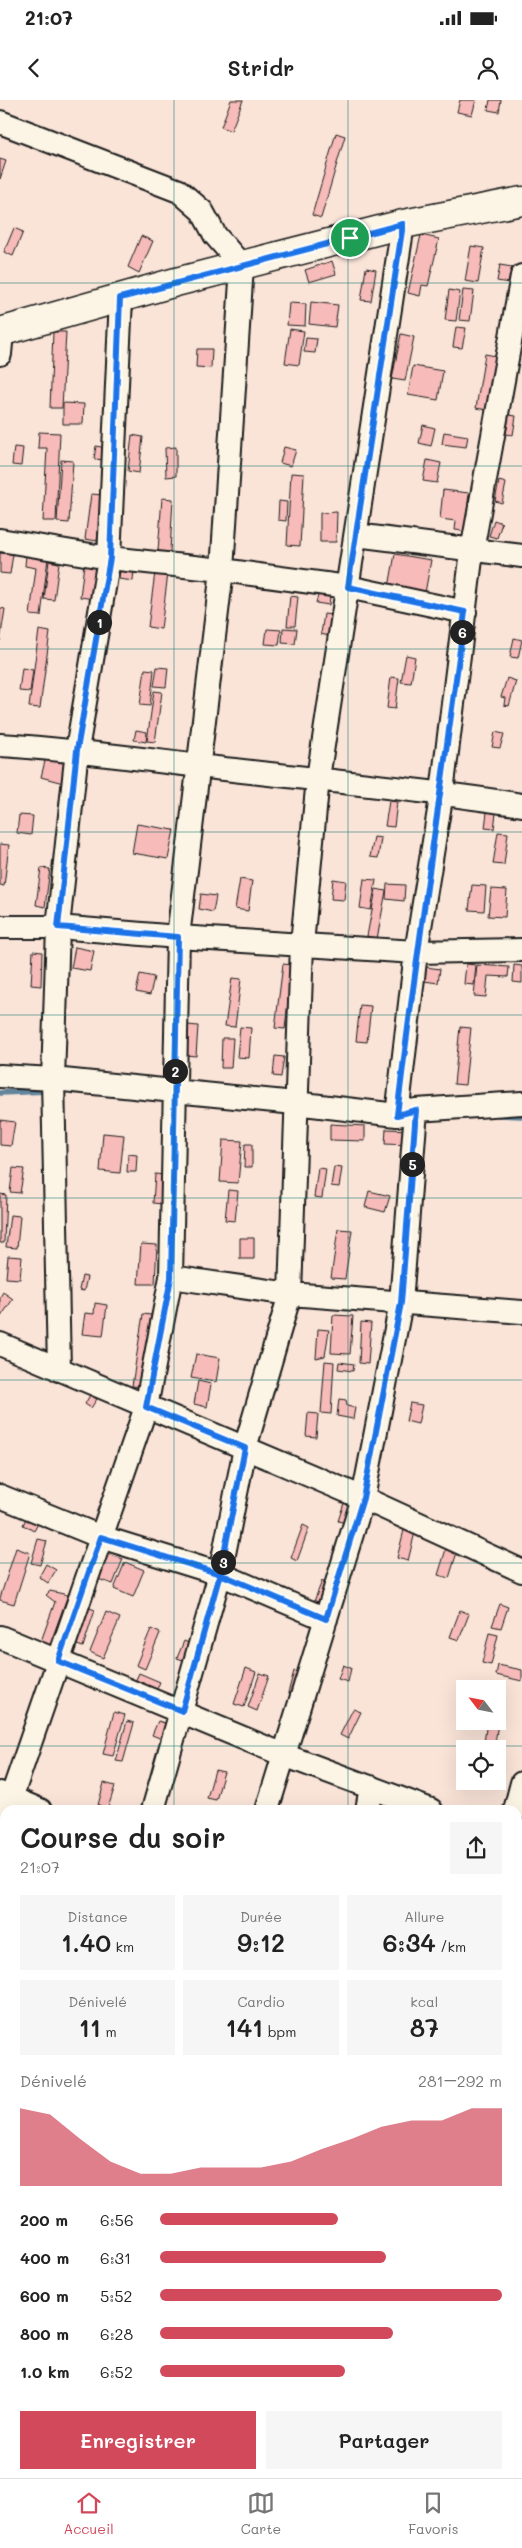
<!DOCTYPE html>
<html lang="fr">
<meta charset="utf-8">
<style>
:root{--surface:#fff;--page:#f6f6f6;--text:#222;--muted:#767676;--line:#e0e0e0;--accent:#d1495b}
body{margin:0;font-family:Mali,sans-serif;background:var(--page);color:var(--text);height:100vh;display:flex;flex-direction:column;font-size:19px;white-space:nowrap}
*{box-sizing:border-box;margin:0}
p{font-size:16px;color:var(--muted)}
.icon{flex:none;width:28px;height:28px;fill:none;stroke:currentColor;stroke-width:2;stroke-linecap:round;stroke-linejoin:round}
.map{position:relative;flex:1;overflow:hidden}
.sheet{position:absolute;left:0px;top:1705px;width:522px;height:674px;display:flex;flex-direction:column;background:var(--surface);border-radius:15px 15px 0 0;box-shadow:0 5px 20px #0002}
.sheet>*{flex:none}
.needle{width:32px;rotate:302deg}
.buttons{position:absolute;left:456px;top:1580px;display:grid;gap:10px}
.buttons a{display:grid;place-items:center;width:50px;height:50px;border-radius:0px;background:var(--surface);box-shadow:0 5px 20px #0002;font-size:25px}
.pin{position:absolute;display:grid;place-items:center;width:42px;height:42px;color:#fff;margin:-21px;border:2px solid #fff;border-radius:50%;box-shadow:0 1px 5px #0007}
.km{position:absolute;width:25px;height:25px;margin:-12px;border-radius:50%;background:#222;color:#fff;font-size:14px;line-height:25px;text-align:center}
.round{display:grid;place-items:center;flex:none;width:52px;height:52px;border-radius:0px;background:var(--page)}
.overview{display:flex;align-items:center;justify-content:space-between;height:85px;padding:0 20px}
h1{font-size:28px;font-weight:600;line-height:38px}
.stats{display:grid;grid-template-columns:repeat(3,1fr);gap:8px;height:85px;padding:5px 20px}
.stats div{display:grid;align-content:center;border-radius:0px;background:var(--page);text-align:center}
.stats b{font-size:25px;font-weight:600}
.stats small{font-size:14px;font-weight:400}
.stats p{font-size:14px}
.chart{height:140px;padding:10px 20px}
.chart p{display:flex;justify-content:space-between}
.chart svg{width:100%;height:90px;margin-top:5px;fill:var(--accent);opacity:.7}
.cta{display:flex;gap:10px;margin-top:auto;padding:10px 20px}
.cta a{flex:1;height:58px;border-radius:0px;background:var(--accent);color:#fff;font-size:20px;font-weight:600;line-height:58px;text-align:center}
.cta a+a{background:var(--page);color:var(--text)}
ul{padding:0 20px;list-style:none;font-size:16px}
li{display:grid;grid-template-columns:80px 60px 1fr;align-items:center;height:38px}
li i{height:12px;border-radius:6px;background:var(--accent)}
.status{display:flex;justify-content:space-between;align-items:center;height:35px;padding:0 25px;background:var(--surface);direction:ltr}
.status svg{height:14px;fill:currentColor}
header{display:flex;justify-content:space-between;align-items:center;height:65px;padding:0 20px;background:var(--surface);font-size:22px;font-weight:600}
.dock{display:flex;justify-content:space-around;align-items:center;height:70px;border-top:1px solid var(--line);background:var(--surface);font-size:14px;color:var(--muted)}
.dock a{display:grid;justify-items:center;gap:2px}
.dock .on{color:var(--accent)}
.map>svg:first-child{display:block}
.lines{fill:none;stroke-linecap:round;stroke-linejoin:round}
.stream{stroke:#63869d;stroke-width:5.5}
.building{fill:#f7bbb9;stroke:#1c1c1c}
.minor-casing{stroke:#1c1c1c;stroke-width:26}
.tertiary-casing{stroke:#1c1c1c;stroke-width:31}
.minor{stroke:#fcf5e5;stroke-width:22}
.tertiary{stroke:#fcf5e5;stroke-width:28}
.route-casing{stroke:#fff;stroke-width:10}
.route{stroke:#1a73e8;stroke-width:6}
.grid{fill:none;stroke:#0f766e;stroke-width:1;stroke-opacity:0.55}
</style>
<div class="status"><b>21:07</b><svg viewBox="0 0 49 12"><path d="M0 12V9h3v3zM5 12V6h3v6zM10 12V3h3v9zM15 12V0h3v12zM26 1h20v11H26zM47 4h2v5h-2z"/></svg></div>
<header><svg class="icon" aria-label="back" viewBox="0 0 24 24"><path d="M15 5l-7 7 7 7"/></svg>Stridr<svg class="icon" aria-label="person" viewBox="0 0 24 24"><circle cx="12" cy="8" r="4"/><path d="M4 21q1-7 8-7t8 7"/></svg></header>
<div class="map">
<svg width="522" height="2378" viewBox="0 0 522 2378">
<rect width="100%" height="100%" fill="#fae4d8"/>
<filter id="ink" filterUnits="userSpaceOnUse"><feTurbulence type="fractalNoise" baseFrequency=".02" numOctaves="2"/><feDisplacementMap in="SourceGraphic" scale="10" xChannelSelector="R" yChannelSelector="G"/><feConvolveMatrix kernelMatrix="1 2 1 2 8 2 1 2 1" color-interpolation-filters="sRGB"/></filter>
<g filter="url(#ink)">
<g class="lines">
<path class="stream" d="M0 993 49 991
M499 1015 522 1016"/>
</g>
<path class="building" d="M231 0H243L231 31 221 27Z
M460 0H476L472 15 457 12Z
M490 0H501L499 12 488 10Z
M336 33 345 36 321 118 312 115Z
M0 59 6 61 0 79Z
M14 128 23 132 13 156 4 152Z
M421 135 439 139 428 186 422 185 420 196 408 193Z
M141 136 153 141 139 173 128 167Z
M471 146 484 148 478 183 465 181Z
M332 161 336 174 309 182 305 170Z
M500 165 512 167 509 183 497 181Z
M366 168 376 170 371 201 361 200Z
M449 190 460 192 456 221 445 220Z
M463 190 474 191 470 221 459 220Z
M311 202 338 205 335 227 309 224Z
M289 203 306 204 305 226 287 225Z
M456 227 466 228 462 248 453 247Z
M290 229 304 231 299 265 285 263Z
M53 232H66L62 308H50Z
M401 234 414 237 405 281 392 279Z
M306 238 317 239 315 253 304 252Z
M197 249H212L211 268 196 267Z
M485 254 496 256 487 310 476 308Z
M413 266 443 271 438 300 408 295Z
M63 303 84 304 83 324H63Z
M509 315 516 316 513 335 506 334Z
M423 325 435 328 431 346 419 343Z
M39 332 60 333 56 421H43L47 348H38Z
M444 332 468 336 466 347 442 344Z
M132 335 143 337 139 373 128 371Z
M96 346 106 348 105 360 94 359Z
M14 347 23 348 21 366 12 365Z
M176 347V376L166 377 165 348Z
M284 347 296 350 291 366 280 363Z
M61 360 73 361 69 423 57 422Z
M427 360 441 363 437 383 423 381Z
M291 373 304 374 300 446 287 445Z
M499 381 506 383 502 403 495 401Z
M443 390 469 393 465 431 455 430 456 421 440 419Z
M91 394 103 395 97 441 85 439Z
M162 398 173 399 170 452 158 451Z
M279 401 287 402 286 421 278 420Z
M337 412 336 442H320V413Z
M494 420 502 423 497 438 489 436Z
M0 453 13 454 10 474 0 473Z
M395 454 431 460 425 493 389 487Z
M26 455 48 458 41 516 30 515 36 468 25 466Z
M49 461 59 463 54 500 44 499Z
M84 464 98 466 94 499 80 497Z
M120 469 134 470 133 481 119 479Z
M155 472 168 473 161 529 148 527Z
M318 495 330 497 329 505 316 503Z
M290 496 298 497 295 526H287Z
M0 508 5 509 0 541Z
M324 514 332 515 329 536 321 534Z
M283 528 297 529 295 544 282 543Z
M267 529 281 530 279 545 265 544Z
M39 530 50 532 40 608 29 607Z
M514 538 522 540 518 558 510 557Z
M406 555 415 557 411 583 401 582Z
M157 567 168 568 166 587 154 586Z
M22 568 33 570 30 592 19 591Z
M145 569 154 570 150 606 140 605Z
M391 577 399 578 395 609 387 608Z
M507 578 516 581 509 606 504 605 505 598 501 597Z
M154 591 162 592 155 642 147 641Z
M136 630 147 632 146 642 134 640Z
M495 632 504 634 500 648 492 647Z
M46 657 69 662 63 683 41 677Z
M389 701 397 702 394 727 385 726Z
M487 712 496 713 494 729 485 728Z
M19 715 33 716 31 735 17 733Z
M137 724 174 730 168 759 132 753Z
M498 732 508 733 504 765 493 764Z
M374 737 381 738 378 758 370 757Z
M0 744 9 745 4 786 0 785Z
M41 768 50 769 45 807 36 805Z
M240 779 252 781 248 811 235 809Z
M333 779 346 781 344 800 331 799Z
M364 779 376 780 371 810 360 808Z
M387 784 405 785 404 801 386 799Z
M472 785 486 786 484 811 469 810Z
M376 789 386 791 377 839 367 836Z
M491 789 507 790 505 817 488 816Z
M201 794 216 796 213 812 199 809Z
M75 847 94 851 90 871 71 868Z
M33 851 42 852 41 886 31 885Z
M283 864 292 865 285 929 275 928Z
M466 864 476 865 474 885 464 884Z
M477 865 509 867 508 877 488 876 486 897 474 896Z
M514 865 522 866V883L513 882Z
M426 867 440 869 438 883 424 881Z
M140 874 154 877 150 895 136 892Z
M232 878 241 879 235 927 225 926Z
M360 905 371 906 367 942 356 941Z
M188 925 198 926 196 956 186 955Z
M240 927 251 928 249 958 237 957Z
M460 927 471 928 465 985 454 984Z
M222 938H233L231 968H221Z
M275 956 284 957 281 977 273 976Z
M0 1020 15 1022 11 1046 0 1045Z
M330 1024 365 1026V1041L330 1040Z
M386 1029 410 1030 409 1045 385 1044Z
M103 1033 124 1035 120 1073 100 1071Z
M223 1040 242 1041 238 1083 220 1082Z
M245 1044H252V1067H244Z
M128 1054 137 1055 136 1072H127Z
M334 1067 342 1068 339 1087 331 1086Z
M13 1068 24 1069 20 1093 10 1092Z
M318 1068 326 1069 322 1098 314 1097Z
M155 1074 164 1075 162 1104 153 1103Z
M228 1090 238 1091 235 1121 225 1120Z
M369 1091 390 1096 385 1112 365 1107Z
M0 1094 6 1095 4 1143H0Z
M10 1115 20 1116 17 1148 6 1147Z
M338 1129 352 1130 345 1179 331 1178Z
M240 1138H254V1159H240Z
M141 1144 157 1145 155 1184H138Z
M8 1156 22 1157 20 1179 6 1178Z
M82 1176 87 1177 84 1191 79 1190Z
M3 1192 13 1199 0 1218V1197Z
M95 1203 107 1205 103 1236 82 1234 85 1213 94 1214Z
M143 1214 151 1215 140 1287 132 1286Z
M333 1215 353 1216 350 1254 331 1253Z
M361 1222 371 1223 368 1264 359 1263Z
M318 1229 329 1230 325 1256 316 1258Z
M196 1254 220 1258 216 1282 191 1278Z
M325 1261 334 1262 331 1314 321 1313Z
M339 1262 354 1264 353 1271 338 1269Z
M198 1281 211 1284 207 1307 194 1304Z
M90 1295 97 1299 91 1308 85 1304Z
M339 1299 346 1300 347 1306 355 1308 353 1319 337 1316Z
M410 1303 422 1305 418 1324 406 1321Z
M308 1313 318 1314 316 1337 306 1336Z
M345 1400 353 1403 346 1423 338 1421Z
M28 1414 40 1420 34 1431 23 1425Z
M303 1425 309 1428 297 1461 291 1458Z
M404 1430 415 1432 408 1461 397 1458Z
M38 1439 47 1441 40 1465 31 1463Z
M447 1446 458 1449 449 1478 438 1475Z
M16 1448 30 1453 14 1504 0 1500V1498Z
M107 1454 123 1459 113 1484 98 1479Z
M125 1462 144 1470 133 1497 114 1489Z
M46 1464 56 1470 48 1483 39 1477Z
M322 1481 330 1487 320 1512 311 1509Z
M50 1491 68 1495 49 1547 40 1544 55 1502 46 1495Z
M500 1504 508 1507 501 1528 492 1526Z
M87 1507 95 1510 83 1547 74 1544Z
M460 1510 469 1514 459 1540 450 1537Z
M106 1512 120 1518 103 1558 90 1552Z
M151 1529 160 1533 145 1569 136 1565Z
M489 1533 498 1535 491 1565 482 1563Z
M184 1541 193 1545 186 1561 177 1558Z
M343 1565 351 1568 348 1582 338 1579Z
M498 1565 522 1570V1581L496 1575Z
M246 1568 256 1572 244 1607 234 1604Z
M294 1571 303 1574 298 1595 288 1593Z
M139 1573 160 1582 155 1593 134 1584Z
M260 1573 269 1576 257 1611 248 1607Z
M353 1609 361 1612 348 1639 340 1635Z
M114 1612 125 1615 113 1656 103 1654Z
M127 1621 134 1623 123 1662 116 1661Z
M158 1621 168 1624 162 1639 152 1635Z
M487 1621 498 1622 495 1644 484 1643Z
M215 1670 224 1672 216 1700 207 1698Z
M104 1683 115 1686 108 1708 98 1705Z
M518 2235 522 2237V2259L518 2270Z
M519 2360 522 2361V2378H508L511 2374H518Z"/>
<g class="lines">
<defs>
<path id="minor" d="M0 22 179 91 202 111 215 135 242 166 222 470 178 837 171 1177 146 1307 7 1710
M0 254 2 232
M356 435 522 456
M0 440 109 458 222 470 348 487 465 512
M0 645C67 649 133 658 199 666 307 679 415 688 522 705
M0 827H58L178 837 416 852 522 850
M0 976 53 979 295 1003 397 1015 416 1010 522 1003
M397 1015 416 852 442 692 472 451 522 176
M171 1177 290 1194 522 1212
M0 1244 363 1398 522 1471
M59 1270 53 979 58 827 77 650 109 458 121 198
M0 1396 101 1437 220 1474 326 1519
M0 1537 284 1655 431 1710
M0 1693 40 1710
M153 1710 220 1474 245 1348 290 1194 302 844 318 678 403 124
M267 1710 363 1398 401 1203 416 1010
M367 1710 371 1687
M515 1710 522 1683
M0 1734 5 1717
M0 1809 5 1810
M518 1898H522
M518 2088 522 2073
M0 2103 5 2101
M0 2178 5 2180
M264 2378 266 2374
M404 2378 406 2374"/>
<path id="tertiary" d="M0 232 176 182 403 124 522 101"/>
</defs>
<use href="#minor" class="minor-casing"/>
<use href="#tertiary" class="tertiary-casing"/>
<use href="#minor" class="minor"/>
<use href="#tertiary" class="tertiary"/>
</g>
</g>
<g class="lines" filter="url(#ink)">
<defs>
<path id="route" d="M350 138 120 198 110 458 77 650 58 827 178 837 171 1178 146 1307 245 1348 220 1474 182 1611 58 1561 101 1437 220 1474 326 1519 363 1398 401 1203 416 1010 397 1015C417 847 443 680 465 512L348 487 403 124 350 138"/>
</defs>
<use href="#route" class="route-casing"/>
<use href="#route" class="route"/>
</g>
<path class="grid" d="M174 0V1710M348 0V1710M0 183H522M0 366H522M0 549H522M0 732H522M0 915H522M0 1098H522M0 1280H522M0 1463H522M0 1646H522M0 1829H5M518 1829H522M0 2012H5M518 2012H522M0 2195H5M518 2195H522M174 2374V2378M348 2374V2378"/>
</svg>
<div class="buttons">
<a><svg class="needle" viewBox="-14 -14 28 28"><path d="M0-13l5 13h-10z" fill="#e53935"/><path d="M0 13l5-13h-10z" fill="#767676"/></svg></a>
<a><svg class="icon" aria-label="locate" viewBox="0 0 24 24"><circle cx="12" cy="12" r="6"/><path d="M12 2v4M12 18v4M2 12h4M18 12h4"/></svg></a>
</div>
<div class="pin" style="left:350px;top:138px;background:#1e9e55"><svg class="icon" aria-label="arrive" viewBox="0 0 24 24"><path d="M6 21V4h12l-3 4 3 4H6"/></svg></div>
<b class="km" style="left:99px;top:522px">1</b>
<b class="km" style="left:175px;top:971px">2</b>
<b class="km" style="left:223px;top:1462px">3</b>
<b class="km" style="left:412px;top:1064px">5</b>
<b class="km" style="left:462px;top:532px">6</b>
<section class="sheet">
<div class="overview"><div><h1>Course du soir</h1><p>21:07</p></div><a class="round"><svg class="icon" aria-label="share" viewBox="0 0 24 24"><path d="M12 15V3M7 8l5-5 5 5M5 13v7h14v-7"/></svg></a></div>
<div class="stats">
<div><p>Distance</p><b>1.40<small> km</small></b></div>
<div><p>Durée</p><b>9:12</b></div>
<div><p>Allure</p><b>6:34<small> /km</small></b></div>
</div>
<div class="stats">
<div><p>Dénivelé</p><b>11<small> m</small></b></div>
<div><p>Cardio</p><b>141<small> bpm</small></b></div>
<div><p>kcal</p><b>87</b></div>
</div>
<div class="chart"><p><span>Dénivelé</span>281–292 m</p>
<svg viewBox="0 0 160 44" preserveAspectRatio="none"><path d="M0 44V6L10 9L20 21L30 32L40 38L50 38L60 35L70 35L80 35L90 32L100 26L110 21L120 15L130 12L140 12L150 6L160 6V44z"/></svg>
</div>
<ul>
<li><b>200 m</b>6:56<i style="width:52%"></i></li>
<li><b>400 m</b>6:31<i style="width:66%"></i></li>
<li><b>600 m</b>5:52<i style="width:100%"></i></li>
<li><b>800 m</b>6:28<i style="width:68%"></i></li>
<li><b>1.0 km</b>6:52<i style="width:54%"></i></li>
</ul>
<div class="cta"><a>Enregistrer</a><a>Partager</a></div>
</section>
</div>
<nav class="dock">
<a class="on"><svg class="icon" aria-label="home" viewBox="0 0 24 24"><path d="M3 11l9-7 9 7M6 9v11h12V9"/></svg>Accueil</a>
<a><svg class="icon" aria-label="map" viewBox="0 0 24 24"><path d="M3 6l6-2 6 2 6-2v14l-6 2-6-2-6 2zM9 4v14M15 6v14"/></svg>Carte</a>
<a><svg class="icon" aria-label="saved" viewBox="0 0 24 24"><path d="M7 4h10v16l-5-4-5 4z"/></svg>Favoris</a>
</nav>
